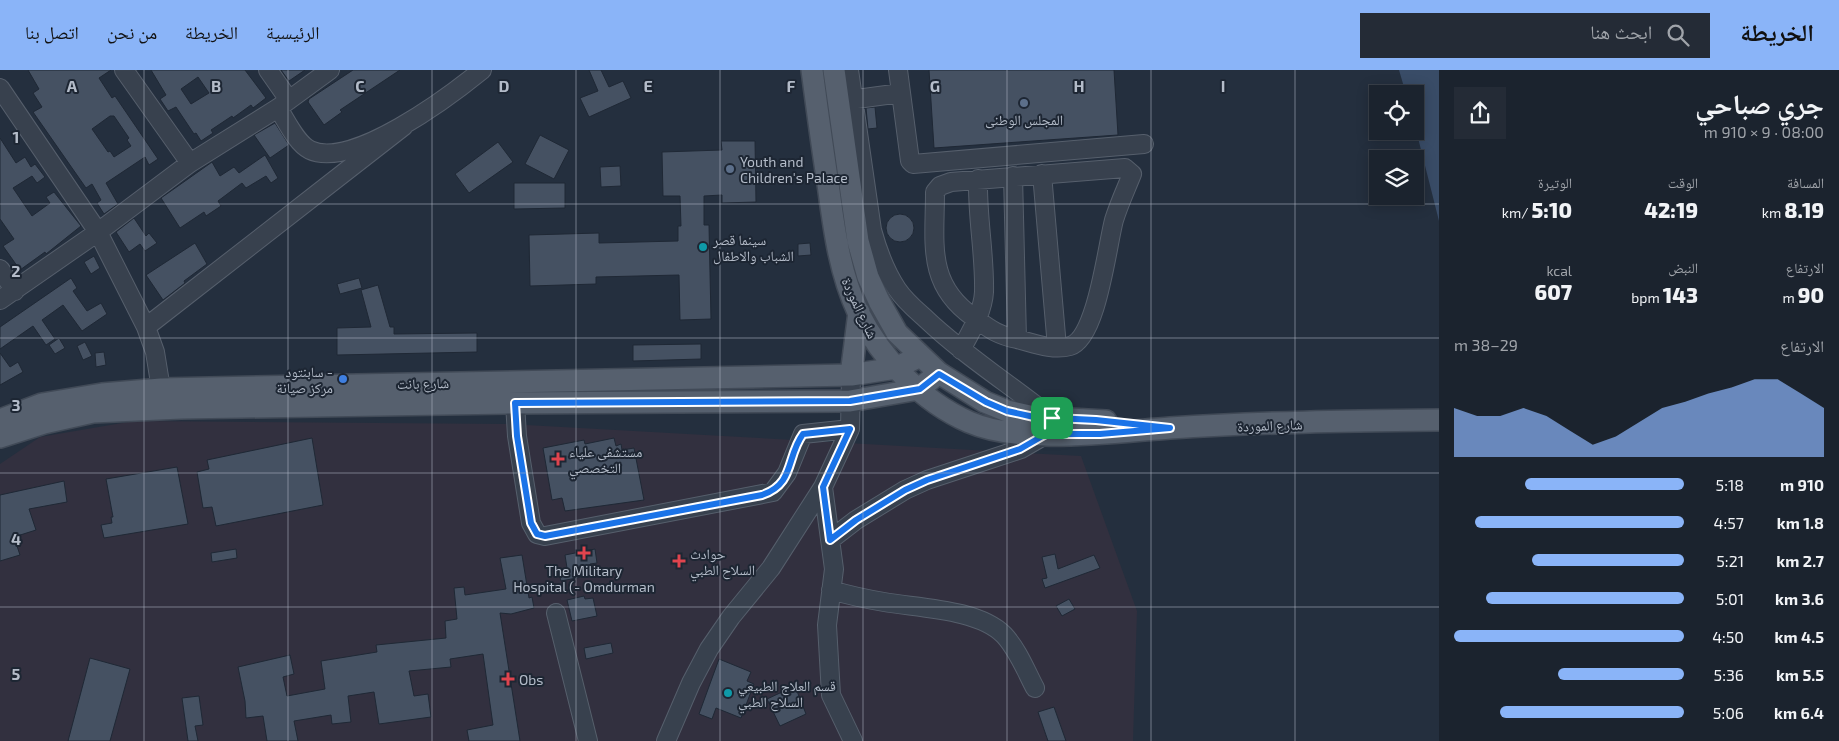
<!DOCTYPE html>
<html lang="ar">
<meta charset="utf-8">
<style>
:root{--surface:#1b232e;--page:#242b36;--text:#f1f3f6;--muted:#a0a4aa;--line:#39404a;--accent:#8ab4f8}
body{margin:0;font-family:"Exo 2","Noto Naskh Arabic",sans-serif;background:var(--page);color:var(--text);direction:rtl;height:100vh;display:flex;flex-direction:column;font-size:19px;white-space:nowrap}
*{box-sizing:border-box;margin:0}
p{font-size:16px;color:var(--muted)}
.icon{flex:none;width:28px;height:28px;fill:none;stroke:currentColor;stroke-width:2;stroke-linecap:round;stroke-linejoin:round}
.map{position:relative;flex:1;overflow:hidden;direction:ltr}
.drawer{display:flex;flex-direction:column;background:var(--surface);width:400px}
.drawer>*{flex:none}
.tools{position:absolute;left:1369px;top:15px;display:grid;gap:10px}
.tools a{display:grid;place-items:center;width:55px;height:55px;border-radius:0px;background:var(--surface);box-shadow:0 2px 12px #0003,0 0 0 1px var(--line);font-size:25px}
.pin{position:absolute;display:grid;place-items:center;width:42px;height:42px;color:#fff;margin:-21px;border-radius:10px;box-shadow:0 2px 8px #0006}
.round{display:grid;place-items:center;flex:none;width:52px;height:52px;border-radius:0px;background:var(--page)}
.headline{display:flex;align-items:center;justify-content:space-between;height:85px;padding:0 15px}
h1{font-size:28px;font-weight:800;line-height:38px}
.stats{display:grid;grid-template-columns:repeat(3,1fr);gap:8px;height:85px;padding:5px 15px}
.stats div{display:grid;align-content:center}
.stats b{font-size:21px;font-weight:800}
.stats small{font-size:14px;font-weight:400}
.stats p{font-size:14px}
.chart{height:140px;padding:10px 15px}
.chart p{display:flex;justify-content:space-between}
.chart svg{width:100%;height:90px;margin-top:5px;fill:var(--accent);opacity:.7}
ul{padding:0 15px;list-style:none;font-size:16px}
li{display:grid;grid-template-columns:80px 60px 1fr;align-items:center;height:38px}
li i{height:12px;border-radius:6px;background:var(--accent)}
header{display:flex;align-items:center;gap:30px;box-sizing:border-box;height:70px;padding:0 25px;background:var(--accent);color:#111}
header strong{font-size:24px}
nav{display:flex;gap:28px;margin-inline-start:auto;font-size:18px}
.search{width:350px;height:45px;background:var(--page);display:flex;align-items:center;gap:12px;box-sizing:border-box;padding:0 18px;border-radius:0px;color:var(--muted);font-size:19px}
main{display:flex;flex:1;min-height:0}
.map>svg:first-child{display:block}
.medical{fill:#32303f}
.water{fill:#394c67}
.building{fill:#455162;stroke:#1f2835;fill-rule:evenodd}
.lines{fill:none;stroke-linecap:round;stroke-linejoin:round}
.minor-casing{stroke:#565f6c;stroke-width:20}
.major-casing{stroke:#414a57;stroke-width:24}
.minor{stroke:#38414e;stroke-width:18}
.major{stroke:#56606e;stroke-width:21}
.route-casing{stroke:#fff;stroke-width:10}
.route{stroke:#1a73e8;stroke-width:6}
.grid{fill:none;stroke:#b4bcc9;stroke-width:1;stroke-opacity:0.55}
.service-dot{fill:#5c6f8a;stroke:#1d2633;stroke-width:2}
.culture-dot{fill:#0f9aa8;stroke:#1d2633;stroke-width:2}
.shop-dot{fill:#3f7fe0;stroke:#1d2633;stroke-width:2}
.health-dot{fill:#e0444e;stroke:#1d2633;stroke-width:2}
.labels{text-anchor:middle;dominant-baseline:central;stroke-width:4;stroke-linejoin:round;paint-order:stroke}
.poi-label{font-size:14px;fill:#b4bcc9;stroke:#1d2633;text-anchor:start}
.street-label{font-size:14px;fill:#b4bcc9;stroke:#1d2633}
.grid-label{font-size:16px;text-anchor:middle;font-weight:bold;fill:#b4bcc9;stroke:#1d2633;stroke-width:4;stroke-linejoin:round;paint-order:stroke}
</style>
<header>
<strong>الخريطة</strong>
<div class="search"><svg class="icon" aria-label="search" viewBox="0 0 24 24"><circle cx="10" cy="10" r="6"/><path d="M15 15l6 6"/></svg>ابحث هنا</div>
<nav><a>الرئيسية</a><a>الخريطة</a><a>من نحن</a><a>اتصل بنا</a></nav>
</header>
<main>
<section class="drawer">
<div class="headline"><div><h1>جري صباحي</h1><p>08:00 · 9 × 910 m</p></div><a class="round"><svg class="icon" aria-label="share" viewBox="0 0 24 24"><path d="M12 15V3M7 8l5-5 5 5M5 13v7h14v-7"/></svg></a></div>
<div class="stats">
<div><p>المسافة</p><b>8.19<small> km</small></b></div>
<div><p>الوقت</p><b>42:19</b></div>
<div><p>الوتيرة</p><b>5:10<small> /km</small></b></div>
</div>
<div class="stats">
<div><p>الارتفاع</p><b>90<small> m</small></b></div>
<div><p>النبض</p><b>143<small> bpm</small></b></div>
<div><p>kcal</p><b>607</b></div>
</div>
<div class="chart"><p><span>الارتفاع</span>29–38 m</p>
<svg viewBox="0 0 160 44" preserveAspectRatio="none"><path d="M0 44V20L10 24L20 24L30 20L40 24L50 31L60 38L70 34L80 27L90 20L100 17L110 13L120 10L130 6L140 6L150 13L160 20V44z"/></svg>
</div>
<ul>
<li><b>910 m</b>5:18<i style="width:69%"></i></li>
<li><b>1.8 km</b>4:57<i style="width:91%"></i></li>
<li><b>2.7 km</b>5:21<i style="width:66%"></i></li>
<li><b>3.6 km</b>5:01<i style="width:86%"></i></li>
<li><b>4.5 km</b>4:50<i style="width:100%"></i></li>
<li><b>5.5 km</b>5:36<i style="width:55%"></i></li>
<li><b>6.4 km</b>5:06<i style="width:80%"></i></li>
</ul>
</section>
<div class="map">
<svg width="1439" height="671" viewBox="0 0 1439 671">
<rect width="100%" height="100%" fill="#242f3e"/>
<path class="medical" d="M134 351 506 354 1081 386 1137 541 1133 671H0V394L40 367Z"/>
<path class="water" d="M1399 0H1439V151L1415 56V24H1406Z"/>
<path class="building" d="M28 0H111L99 8 112 28 115 26 158 89 149 95 145 87 106 113 118 134 104 144 97 133 101 130 92 114 86 118 33 42 42 37 33 23 39 19ZM110 46H114L129 68 127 70 131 76 114 87 110 81 108 82 92 59Z
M151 0H245L266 28 253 38 251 35 233 48 232 46 211 60 213 63 201 71 196 63 194 64 176 37 168 41 160 29 166 25ZM198 7 209 23 191 34 181 19Z
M281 0H305L289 11Z
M353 0H400L340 40 342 42 324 55 308 32 309 29Z
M589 0H601L609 17 623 11 631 28 589 47 580 28 598 21Z
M929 0H1114L1118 65 934 78Z
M875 37 877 58 868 59 866 38Z
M275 53 289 75 270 88 254 65Z
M540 65 569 80 554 109 525 94Z
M0 68 16 93 25 87 31 97 35 94 45 107 37 113 32 106 13 118 32 146 50 133 46 127 54 122 81 156 46 184 45 182 20 200 3 176 14 169 0 149Z
M721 71H755L756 132 722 133V125L704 126V155H709L711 249 680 250 679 205 596 207V214L530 216 529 165 599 163V173L678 171V156H681L680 126H663L662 82 722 80Z
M498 72 513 92 469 123 455 104Z
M265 85 278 108 271 113 266 106 246 118 242 113 218 131 221 136 206 146 204 142 180 158 161 128 212 92 220 106 234 97 239 103Z
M620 96 621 116 601 117 600 97Z
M514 113H565V138L514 139Z
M886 158a14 14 0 1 1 28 0a14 14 0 1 1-28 0Z
M134 148 146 166 149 163 157 173 145 181 140 174 129 182 116 162Z
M195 173 207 194 184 211 185 213 163 230 146 205Z
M810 173 811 185 798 186V174Z
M94 186 100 198 91 204 84 192Z
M71 208 77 218 73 221 87 241 101 233 107 244 82 261 63 235 42 250 55 269 46 275 33 256 0 279V257Z
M359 208 362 218 340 224 337 214Z
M378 215 390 257H394V264L477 263V282L337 285V258L371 257 361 220Z
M59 268 65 278 55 284 49 275Z
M85 272 92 286 83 290 77 276Z
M701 274V289L633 291V275Z
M104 282 106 295 96 297 95 283Z
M0 283 10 297 18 292 23 302 0 315Z
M312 368 323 435 216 456 212 437 203 438 197 402 209 399 207 390Z
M614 368 616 376 621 374 622 380 634 378 644 430 565 441 562 428 552 430 543 378 584 370 585 374Z
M177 397 188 454 104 468 101 455 112 453 111 447H113L106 409Z
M64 411 67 432 29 439 36 460 14 467 20 485 0 491V425Z
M236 479 237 488 212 492 211 483Z
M595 479 597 493 590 494 592 505 561 511 558 500 567 498 565 485Z
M1055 484 1058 499 1094 485 1100 498 1045 518 1042 509 1047 508 1042 487Z
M522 485 529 528 532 527 534 538 511 544 500 543 520 671H469L467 660 493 655 483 584 450 589 451 597 409 601 414 626 428 624 431 647 379 654 374 622 348 626 351 652 332 654 331 645 294 651 298 671H267L263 646 246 648 245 631 238 597 290 585 294 604 283 607 287 626 325 619 321 591 377 582 376 575 446 568 445 551 457 549 454 518 464 517 465 525 506 519 500 488Z
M584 526 585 529 593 528 597 546 572 551 567 530Z
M1069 529 1075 539 1062 546 1056 536Z
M611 573 613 583 586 589 584 578Z
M90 588 130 599 110 671H68Z
M719 589 751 602 747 611 754 614 741 648 716 638 712 649 699 644Z
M795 616 806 644 780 656 767 629Z
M199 626 203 655 195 656 198 671H188L182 628Z
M1054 637 1066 671H1048L1038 642Z"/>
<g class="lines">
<defs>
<path id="minor" d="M124 0 190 93
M268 0 289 30
M849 0 872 160C878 182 885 201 897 219 905 231 916 240 926 249 965 286 1011 315 1052 348
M898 0 910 91 913 94 1144 74
M0 18 98 162 146 257 155 282 161 319
M842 31 901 23
M278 38C286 50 296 73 310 80 352 100 450 26 482 0
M1042 104 1057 277
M1013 106 1017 269C997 265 990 259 973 247 926 214 935 173 935 122L940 116 951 112 1125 98 1132 104C1126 119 1119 134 1114 150 1107 176 1097 268 1070 276 1053 281 1033 273 1017 269
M0 199 15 221
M0 230 98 162 190 93 278 38 330 0
M146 257 404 56
M961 280C970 263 983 242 984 222 985 185 977 147 978 109
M515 333 517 366 531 453 537 464 545 466 773 422 787 403 803 364 850 359
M823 417 834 499 827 555 831 625 853 671
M830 470 856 450 905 420 927 410 1021 379 1047 364
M831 520C848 525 866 529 884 532 918 538 979 539 1004 565 1018 580 1026 601 1035 618
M556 543 588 671
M666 671 691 613 709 579 731 547 771 498 823 417 850 359 851 305"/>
<path id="major" d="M812 0C817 38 822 76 828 114 834 158 839 201 858 242 881 288 921 331 969 352 1022 375 1113 362 1170 358 1259 352 1350 351 1439 350
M834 0 858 171 868 207 879 231 897 263 939 303 985 332 1007 341 1034 347 1106 351
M851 305 859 242
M0 350 42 334 102 324 161 319 851 305 896 298 920 286
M0 367 44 353 93 342 181 338 508 333 850 331 919 319 939 303"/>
</defs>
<use href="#minor" class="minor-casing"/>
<use href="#major" class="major-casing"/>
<use href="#minor" class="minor"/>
<use href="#major" class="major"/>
</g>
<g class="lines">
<defs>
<path id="route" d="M939 304 986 332 1007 341 1034 347 1096 350 1170 358 1100 364H1046L1020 379 927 410 905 420 856 450 830 470 823 417 850 359 803 364C786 387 795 414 762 425L545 466 537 464 531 453 517 366 515 333 850 331 920 319Z"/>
</defs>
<use href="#route" class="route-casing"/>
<use href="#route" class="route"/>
</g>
<path class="grid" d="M144 0V671M288 0V671M432 0V671M576 0V671M720 0V671M863 0V671M1007 0V671M1151 0V671M1295 0V671M0 134H1439M0 268H1439M0 403H1439M0 537H1439"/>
<g class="service-dot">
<circle cx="1024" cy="33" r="5"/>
<circle cx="730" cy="99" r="5"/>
</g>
<g class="culture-dot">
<circle cx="703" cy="177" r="5"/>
<circle cx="728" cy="623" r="5"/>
</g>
<circle class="shop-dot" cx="343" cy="309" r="5"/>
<g class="health-dot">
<path d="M555.5 381.5h5v5h5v5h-5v5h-5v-5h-5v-5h5z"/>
<path d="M581.5 475.5h5v5h5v5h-5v5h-5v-5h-5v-5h5z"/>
<path d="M676.5 483.5h5v5h5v5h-5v5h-5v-5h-5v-5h5z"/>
<path d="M505.5 601.5h5v5h5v5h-5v5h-5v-5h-5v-5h5z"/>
</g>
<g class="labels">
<g class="poi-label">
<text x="1024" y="49" text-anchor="middle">المجلس الوطنى</text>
<text x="740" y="91">Youth and<tspan x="740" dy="16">Children's Palace</tspan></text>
<text x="713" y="169">سينما قصر<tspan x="713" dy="16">الشباب والاطفال</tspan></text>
<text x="333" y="301" text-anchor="end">سابنتود -<tspan x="333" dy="16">مركز صيانة</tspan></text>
<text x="569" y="381">مستشفى علياء<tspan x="569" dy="16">التخصصي</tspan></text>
<text x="690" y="483">حوادث<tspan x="690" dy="16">السلاح الطبي</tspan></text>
<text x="584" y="500" text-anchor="middle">The Military<tspan x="584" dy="16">Hospital (- Omdurman</tspan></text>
<text x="519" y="609">Obs</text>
<text x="738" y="615">قسم العلاج الطبيعي<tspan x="738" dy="16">السلاح الطبي</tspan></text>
</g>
<g class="street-label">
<text transform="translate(860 238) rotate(65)">شارع الموردة</text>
<text transform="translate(423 313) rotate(-1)">شارع بانت</text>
<text transform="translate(1270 355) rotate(-2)">شارع الموردة</text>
</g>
</g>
<g class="grid-label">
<text x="72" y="22">A</text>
<text x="216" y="22">B</text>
<text x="360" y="22">C</text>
<text x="504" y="22">D</text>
<text x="648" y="22">E</text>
<text x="791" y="22">F</text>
<text x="935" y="22">G</text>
<text x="1079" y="22">H</text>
<text x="1223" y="22">I</text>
<text x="16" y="73">1</text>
<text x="16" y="207">2</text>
<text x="16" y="341">3</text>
<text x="16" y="475">4</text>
<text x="16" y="610">5</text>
</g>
</svg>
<div class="tools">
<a><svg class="icon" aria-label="locate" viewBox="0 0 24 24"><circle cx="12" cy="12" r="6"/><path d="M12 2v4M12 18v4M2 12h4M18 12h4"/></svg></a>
<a><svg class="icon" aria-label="layers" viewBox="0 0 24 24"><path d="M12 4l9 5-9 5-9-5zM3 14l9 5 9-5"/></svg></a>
</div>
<div class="pin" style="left:1052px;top:348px;background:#1e9e55"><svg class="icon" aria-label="arrive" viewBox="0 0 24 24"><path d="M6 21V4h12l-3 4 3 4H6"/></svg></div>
</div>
</main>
